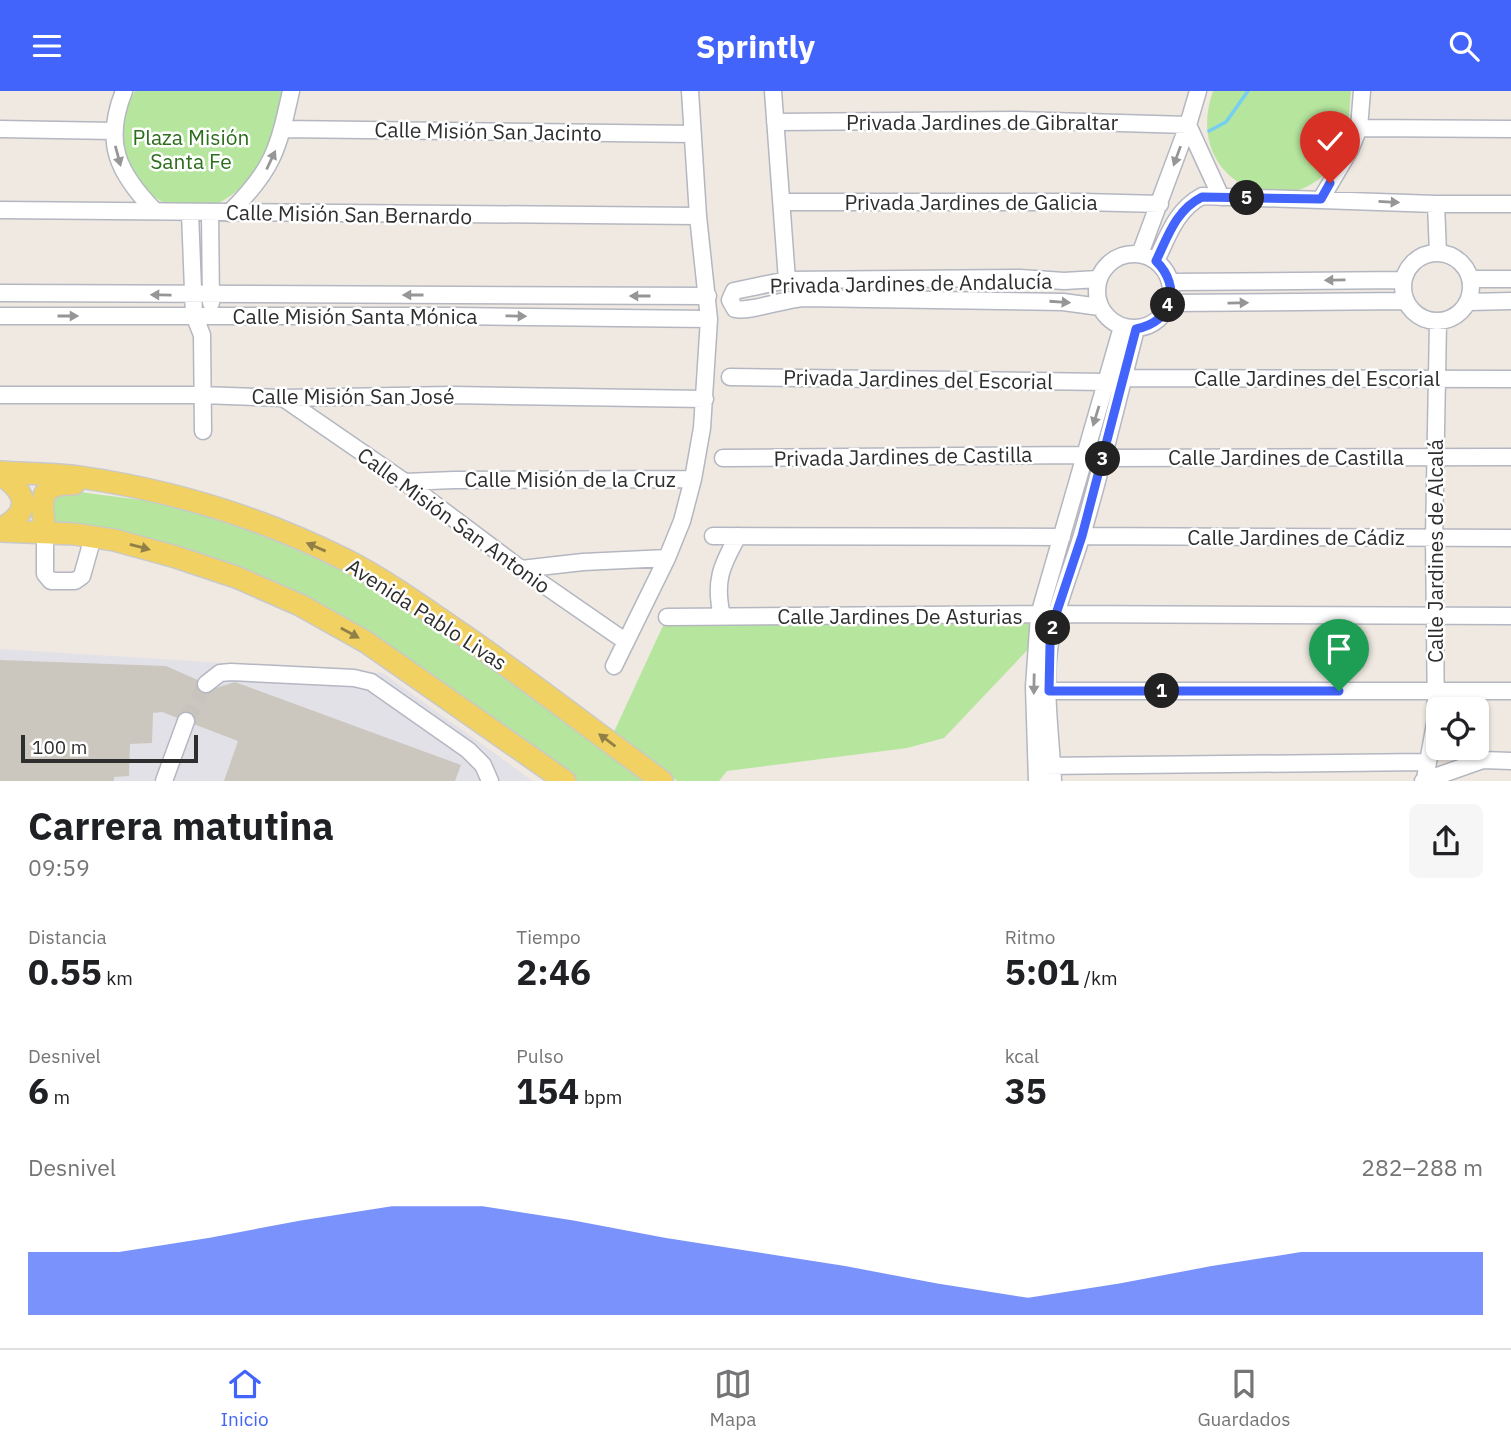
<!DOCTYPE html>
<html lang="es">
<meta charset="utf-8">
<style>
:root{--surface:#fff;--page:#f6f6f6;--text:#202124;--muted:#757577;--line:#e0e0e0;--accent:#4264fb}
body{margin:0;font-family:"IBM Plex Sans",sans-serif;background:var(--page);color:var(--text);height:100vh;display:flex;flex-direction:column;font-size:26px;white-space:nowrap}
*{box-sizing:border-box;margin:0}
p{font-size:23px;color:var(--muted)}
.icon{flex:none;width:38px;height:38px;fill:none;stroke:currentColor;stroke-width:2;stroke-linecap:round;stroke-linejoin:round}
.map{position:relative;height:690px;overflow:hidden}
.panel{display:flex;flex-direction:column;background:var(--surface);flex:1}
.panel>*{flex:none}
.fabs{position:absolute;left:1426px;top:606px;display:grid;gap:14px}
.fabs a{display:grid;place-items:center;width:63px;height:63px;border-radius:10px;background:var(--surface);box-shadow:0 2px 5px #0004;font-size:35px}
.scale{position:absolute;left:21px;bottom:18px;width:177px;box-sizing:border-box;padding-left:7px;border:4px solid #2e2e2e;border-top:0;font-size:19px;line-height:24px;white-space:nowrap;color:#2e2e2e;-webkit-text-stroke:5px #fff;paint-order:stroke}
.pin{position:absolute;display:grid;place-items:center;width:60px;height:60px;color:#fff;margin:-72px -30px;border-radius:50% 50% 50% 0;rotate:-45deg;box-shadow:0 0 7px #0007}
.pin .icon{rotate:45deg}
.km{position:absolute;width:35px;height:35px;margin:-18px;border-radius:50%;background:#222;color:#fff;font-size:19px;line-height:35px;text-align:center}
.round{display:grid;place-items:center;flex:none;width:74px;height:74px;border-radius:10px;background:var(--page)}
.head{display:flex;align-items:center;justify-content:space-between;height:119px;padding:0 28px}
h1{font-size:38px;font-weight:800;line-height:52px}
.metrics{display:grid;grid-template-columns:repeat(3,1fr);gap:10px;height:119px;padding:7px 28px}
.metrics div{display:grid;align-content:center}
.metrics b{font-size:35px;font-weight:800}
.metrics small{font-size:19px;font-weight:400}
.metrics p{font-size:19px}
.chart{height:196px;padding:14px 28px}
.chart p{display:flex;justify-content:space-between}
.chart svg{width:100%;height:126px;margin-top:7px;fill:var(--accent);opacity:.7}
header{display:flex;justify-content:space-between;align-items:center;height:91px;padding:0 28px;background:var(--accent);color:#fff;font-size:32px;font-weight:800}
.menu{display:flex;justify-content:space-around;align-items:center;height:98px;border-top:2px solid var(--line);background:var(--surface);font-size:19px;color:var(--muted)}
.menu a{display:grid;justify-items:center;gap:4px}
.menu .current{color:var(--accent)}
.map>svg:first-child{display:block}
.industrial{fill:#e3e1e8}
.green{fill:#b6e59e}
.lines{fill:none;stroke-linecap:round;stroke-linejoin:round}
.stream{stroke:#75cff0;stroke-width:3.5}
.building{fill:#cbc7bf}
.minor-tunnel{stroke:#c8c4bd;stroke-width:16;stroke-dasharray:16 8;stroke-linecap:butt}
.minor-casing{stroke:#b4b7c1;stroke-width:19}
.major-casing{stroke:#c9c9c9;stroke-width:24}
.minor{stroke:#fff;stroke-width:16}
.major{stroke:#f2d163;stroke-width:21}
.oneway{fill:#969696}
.oneway2{fill:#908048}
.route-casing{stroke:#fff;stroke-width:14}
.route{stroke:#4264fb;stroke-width:9}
.labels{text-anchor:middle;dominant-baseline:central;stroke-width:5;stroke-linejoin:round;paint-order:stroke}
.street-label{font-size:21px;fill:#2e2e2e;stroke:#fff}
.park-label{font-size:21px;fill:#2c6e1b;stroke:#fff}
</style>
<header><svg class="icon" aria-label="menu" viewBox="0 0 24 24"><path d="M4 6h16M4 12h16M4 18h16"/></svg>Sprintly<svg class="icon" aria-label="search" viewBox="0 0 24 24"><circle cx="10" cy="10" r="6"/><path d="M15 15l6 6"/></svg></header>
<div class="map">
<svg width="1511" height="690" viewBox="0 0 1511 690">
<rect width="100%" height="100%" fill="#efe9e1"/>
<path class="industrial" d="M0 558 383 582 533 690H0Z"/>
<path class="green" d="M135 0H283C280 17 276 48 268 63 255 84 234 108 209 116 163 129 119 85 121 40 122 26 128 13 135 0Z
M1213 0H1351C1349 16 1350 39 1344 54 1308 143 1178 100 1213 0Z
M64 399 172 413 249 438 342 479 410 520 573 637 642 690H571L358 537 57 433 50 427 52 408Z
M1039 524 1036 550 944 647 907 657 727 680 719 690H677L613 643 667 526Z"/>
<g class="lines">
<path class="stream" d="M1209 40 1226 31 1248 0"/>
</g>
<path class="building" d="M0 569 166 575 216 597 235 591 461 674 455 690H224L238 650 162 621 153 622 152 652 130 653 129 685 114 686V690H0Z"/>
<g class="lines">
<path class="minor-tunnel" d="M186 630 206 593"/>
<defs>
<path id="minor" d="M124 0C103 52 118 82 154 119
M773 0 787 189
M775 31 1017 29 1188 34 1221 106
M1359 37 1511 38
M0 38 114 40
M283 38 693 43
M1321 108 1350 59 1359 37 1362 0
M783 111H1083L1160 113
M1436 113 1438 162
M0 119 698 125
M190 122 194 224 202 244 203 340
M210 122 211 212
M229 122C273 79 278 59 291 0
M1403 196a34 34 0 1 1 68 0a34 34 0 1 1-68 0Z
M1097 200a37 37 0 1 1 74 0a37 37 0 1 1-74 0Z
M1140 163 1188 34 1198 0
M1156 170C1168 145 1176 119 1202 105L1436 113H1511
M1098 188 1064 190 1020 187 787 189 734 200 730 209 735 218C750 221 785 208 804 207L1063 211 1100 216
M1470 188H1511
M1171 191 1403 189
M0 202 708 205
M1468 211 1511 210
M1169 212 1405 210
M0 225H454L709 228
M730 286 1106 291
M1123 287 1511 288
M0 304H202L283 307 452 304 705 308
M283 307 405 391 521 478 625 550
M723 367 1084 364
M1103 367 1511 366
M405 391 454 389 693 388
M45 441V483L51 490H75L82 485 93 446
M713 445 1062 446
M1082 445 1511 447
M521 478 583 471 667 467
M722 525C714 491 721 475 738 445
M667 526 1056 523 1511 525
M614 575 667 467 682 430 693 388 702 337 709 228 698 125 690 0
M206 593 220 582 231 581 354 587 371 591 468 659 483 674 490 690
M1049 600H1511
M1467 656 1483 669 1511 670
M1042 675 1427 671
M1425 688 1436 627 1434 447 1438 231
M164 690 186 630
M1037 690 1034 596 1039 524 1122 236
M1053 690C1051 645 1043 596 1050 552 1056 515 1071 480 1082 444 1102 376 1118 307 1136 238
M1423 690 1483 669"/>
<path id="major" d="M0 381C26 383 53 382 79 386 171 399 262 427 346 469 387 490 424 517 462 543 530 590 595 641 662 690
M0 383C27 401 33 421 0 438
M0 440 74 443 114 449 176 466 236 486 300 514 366 551 565 690
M45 441C43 414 33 392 74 393"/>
</defs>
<use href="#minor" class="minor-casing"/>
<use href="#major" class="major-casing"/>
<use href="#minor" class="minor"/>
<use href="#major" class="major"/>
</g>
<defs><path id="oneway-solid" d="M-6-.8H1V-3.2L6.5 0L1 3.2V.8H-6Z" transform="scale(1.75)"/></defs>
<g class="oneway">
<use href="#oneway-solid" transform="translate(118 65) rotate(75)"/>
<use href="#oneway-solid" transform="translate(1177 65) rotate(110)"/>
<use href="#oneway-solid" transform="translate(271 69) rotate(-65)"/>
<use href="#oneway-solid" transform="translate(1389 111) rotate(3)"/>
<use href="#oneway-solid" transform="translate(1335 189) rotate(179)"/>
<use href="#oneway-solid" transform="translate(161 204) rotate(-179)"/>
<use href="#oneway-solid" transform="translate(413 204) rotate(-180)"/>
<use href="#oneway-solid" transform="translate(640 205) rotate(-180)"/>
<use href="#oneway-solid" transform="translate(1060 211) rotate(4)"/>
<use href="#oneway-solid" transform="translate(1238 212) rotate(-1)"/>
<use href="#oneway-solid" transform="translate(68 225)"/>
<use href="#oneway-solid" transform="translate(516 225) rotate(1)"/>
<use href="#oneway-solid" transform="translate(1096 325) rotate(107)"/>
<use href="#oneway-solid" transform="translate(1034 593) rotate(91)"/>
</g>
<g class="oneway2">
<use href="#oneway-solid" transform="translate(140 456) rotate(15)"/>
<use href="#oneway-solid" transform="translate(316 456) rotate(-157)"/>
<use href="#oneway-solid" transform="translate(350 542) rotate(29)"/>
<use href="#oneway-solid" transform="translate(607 649) rotate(-143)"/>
</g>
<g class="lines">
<defs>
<path id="route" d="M1330 92 1321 108 1202 106C1176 119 1168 145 1156 170 1182 196 1173 231 1136 238L1082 445 1056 523 1050 554 1049 600H1339"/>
</defs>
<use href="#route" class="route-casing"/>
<use href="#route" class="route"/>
</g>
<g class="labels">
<g class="street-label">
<text x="982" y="31">Privada Jardines de Gibraltar</text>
<text transform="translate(488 40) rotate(1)">Calle Misión San Jacinto</text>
<text x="971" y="111">Privada Jardines de Galicia</text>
<text transform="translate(349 123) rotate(1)">Calle Misión San Bernardo</text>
<text transform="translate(911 192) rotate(-1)">Privada Jardines de Andalucía</text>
<text x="355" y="225">Calle Misión Santa Mónica</text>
<text x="1317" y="287">Calle Jardines del Escorial</text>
<text transform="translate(918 288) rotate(1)">Privada Jardines del Escorial</text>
<text x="353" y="305">Calle Misión San José</text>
<text transform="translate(903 365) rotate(-1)">Privada Jardines de Castilla</text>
<text x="1286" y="366">Calle Jardines de Castilla</text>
<text x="570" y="388">Calle Misión de la Cruz</text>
<text transform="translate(454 429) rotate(36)">Calle Misión San Antonio</text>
<text x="1296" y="446">Calle Jardines de Cádiz</text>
<text transform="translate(1435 460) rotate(-90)">Calle Jardines de Alcalá</text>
<text transform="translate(427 523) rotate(33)">Avenida Pablo Livas</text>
<text x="900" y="525">Calle Jardines De Asturias</text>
</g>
<g class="park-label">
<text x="191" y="46">Plaza Misión<tspan x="191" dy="24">Santa Fe</tspan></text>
</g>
</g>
</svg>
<div class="fabs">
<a><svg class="icon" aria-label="locate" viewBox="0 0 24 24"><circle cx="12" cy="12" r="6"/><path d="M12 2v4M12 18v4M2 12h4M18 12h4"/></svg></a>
</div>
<div class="scale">100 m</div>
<div class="pin" style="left:1339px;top:600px;background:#1e9e55"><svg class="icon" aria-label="arrive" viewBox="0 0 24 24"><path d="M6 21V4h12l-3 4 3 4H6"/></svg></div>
<div class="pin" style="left:1330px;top:92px;background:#d93025"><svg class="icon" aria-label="check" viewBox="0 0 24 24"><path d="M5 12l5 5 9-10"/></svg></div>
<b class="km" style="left:1162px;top:600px">1</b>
<b class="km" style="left:1053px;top:537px">2</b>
<b class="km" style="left:1103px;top:368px">3</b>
<b class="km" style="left:1168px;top:214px">4</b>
<b class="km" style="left:1247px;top:107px">5</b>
</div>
<section class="panel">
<div class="head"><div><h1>Carrera matutina</h1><p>09:59</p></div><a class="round"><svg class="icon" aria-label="share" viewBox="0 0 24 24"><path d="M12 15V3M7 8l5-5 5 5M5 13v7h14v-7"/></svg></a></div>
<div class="metrics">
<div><p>Distancia</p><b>0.55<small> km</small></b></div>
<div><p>Tiempo</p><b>2:46</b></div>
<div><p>Ritmo</p><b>5:01<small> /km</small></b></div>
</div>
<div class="metrics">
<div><p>Desnivel</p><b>6<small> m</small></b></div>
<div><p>Pulso</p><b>154<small> bpm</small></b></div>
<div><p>kcal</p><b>35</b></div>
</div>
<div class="chart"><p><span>Desnivel</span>282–288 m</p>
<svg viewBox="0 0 160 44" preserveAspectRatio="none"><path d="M0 44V22L10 22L20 17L30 11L40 6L50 6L60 11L70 17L80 22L90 27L100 33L110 38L120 33L130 27L140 22L150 22L160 22V44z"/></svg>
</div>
</section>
<nav class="menu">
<a class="current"><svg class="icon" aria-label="home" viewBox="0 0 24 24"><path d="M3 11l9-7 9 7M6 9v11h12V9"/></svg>Inicio</a>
<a><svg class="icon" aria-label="map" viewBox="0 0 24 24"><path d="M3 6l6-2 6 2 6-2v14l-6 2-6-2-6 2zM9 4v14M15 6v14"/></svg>Mapa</a>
<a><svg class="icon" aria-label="saved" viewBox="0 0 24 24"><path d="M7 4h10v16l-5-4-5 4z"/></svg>Guardados</a>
</nav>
